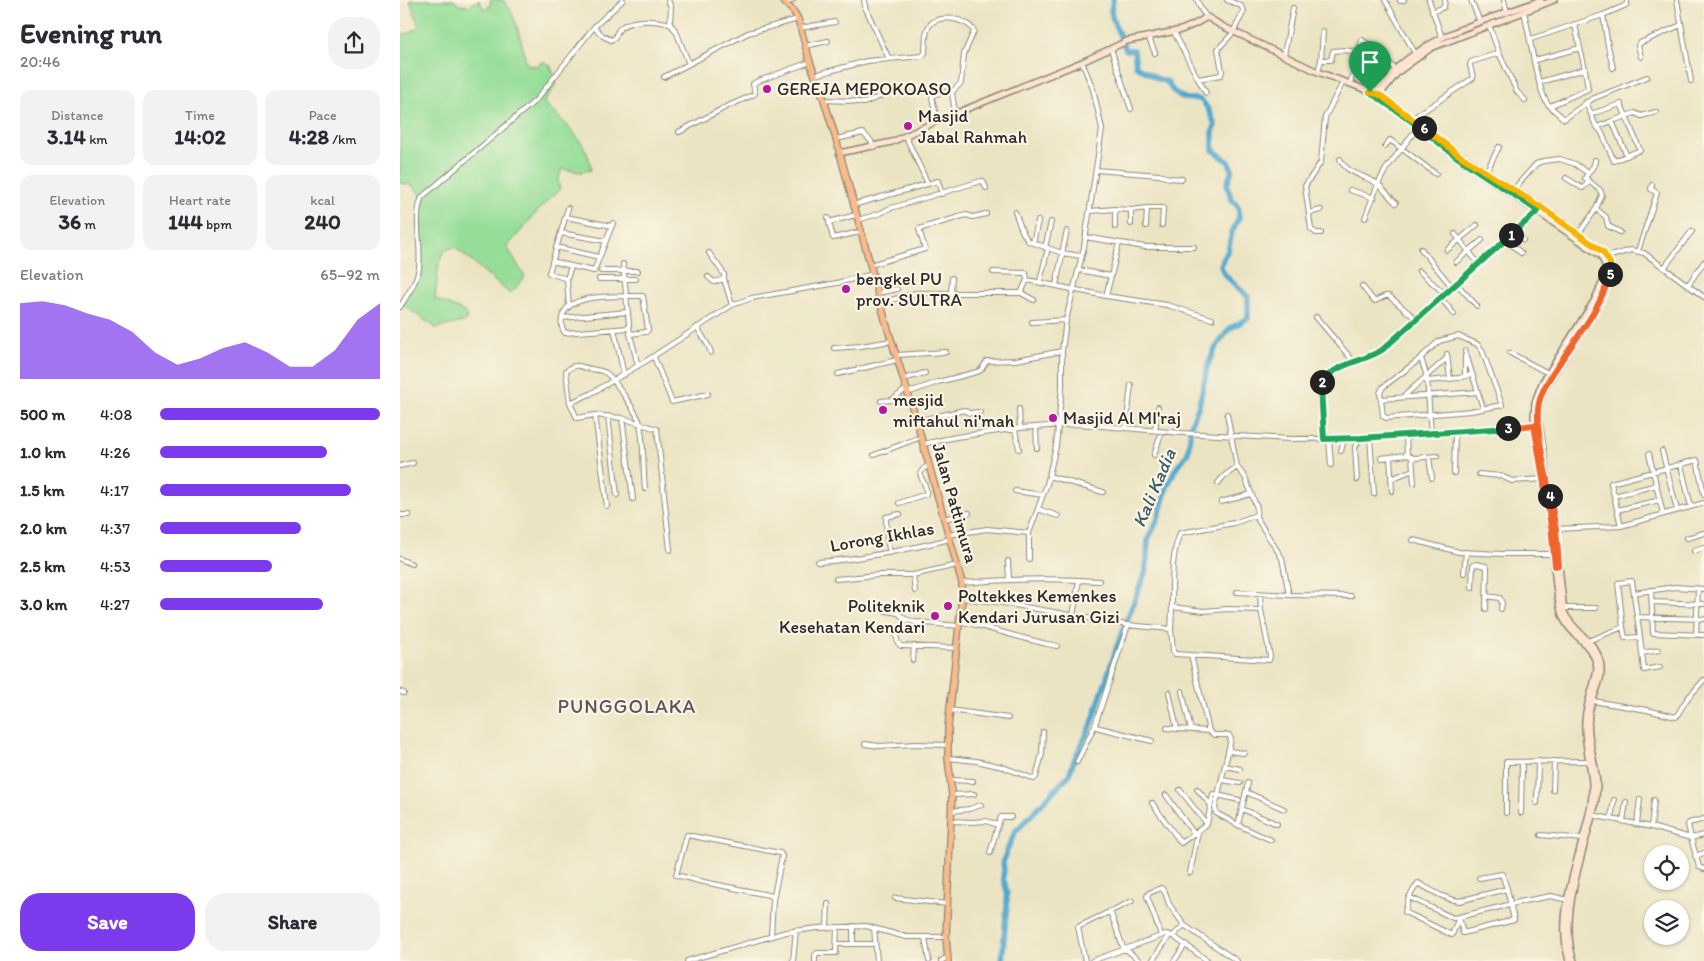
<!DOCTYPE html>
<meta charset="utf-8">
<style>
:root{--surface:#fff;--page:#f2f2f3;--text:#2b2b33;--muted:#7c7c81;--accent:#7c3aed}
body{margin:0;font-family:Itim,sans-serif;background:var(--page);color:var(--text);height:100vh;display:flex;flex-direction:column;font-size:19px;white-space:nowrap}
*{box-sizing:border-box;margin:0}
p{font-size:16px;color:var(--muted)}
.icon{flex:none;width:28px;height:28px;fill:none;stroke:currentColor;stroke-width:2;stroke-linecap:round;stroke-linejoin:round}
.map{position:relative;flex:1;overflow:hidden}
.sheet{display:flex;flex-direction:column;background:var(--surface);width:400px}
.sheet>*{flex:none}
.buttons{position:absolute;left:1244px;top:845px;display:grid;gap:10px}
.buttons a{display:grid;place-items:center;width:45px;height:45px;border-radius:50%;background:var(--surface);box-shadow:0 1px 4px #0004;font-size:25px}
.pin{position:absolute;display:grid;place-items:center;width:42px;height:42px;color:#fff;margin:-51px -21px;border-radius:50% 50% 50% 0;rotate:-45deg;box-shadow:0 0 5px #0007}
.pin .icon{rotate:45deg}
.km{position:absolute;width:25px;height:25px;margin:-12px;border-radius:50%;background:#222;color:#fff;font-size:14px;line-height:25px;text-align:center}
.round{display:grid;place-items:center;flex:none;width:52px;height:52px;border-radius:20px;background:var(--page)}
.head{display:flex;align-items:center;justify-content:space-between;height:85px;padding:0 20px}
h1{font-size:28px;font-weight:700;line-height:38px}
.metrics{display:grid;grid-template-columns:repeat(3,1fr);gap:8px;height:85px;padding:5px 20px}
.metrics div{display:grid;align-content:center;border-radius:12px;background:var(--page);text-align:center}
.metrics b{font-size:21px;font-weight:700}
.metrics small{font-size:14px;font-weight:400}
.metrics p{font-size:14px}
.chart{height:140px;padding:10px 20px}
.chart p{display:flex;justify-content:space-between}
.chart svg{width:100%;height:90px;margin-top:5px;fill:var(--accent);opacity:.7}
.cta{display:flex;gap:10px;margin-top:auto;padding:10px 20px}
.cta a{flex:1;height:58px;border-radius:20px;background:var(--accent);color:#fff;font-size:20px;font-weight:700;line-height:58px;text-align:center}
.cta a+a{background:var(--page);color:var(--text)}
ul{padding:0 20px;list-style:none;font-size:16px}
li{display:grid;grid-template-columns:80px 60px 1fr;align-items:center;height:38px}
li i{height:12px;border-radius:6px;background:var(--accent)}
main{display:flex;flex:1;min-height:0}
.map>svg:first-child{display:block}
.green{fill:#96de98;stroke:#608462}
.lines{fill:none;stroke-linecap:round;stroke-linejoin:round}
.river{stroke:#52a8ce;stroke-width:5.5}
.minor-casing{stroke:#8b8877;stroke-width:6}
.secondary-casing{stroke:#8b8877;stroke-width:8}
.trunk-casing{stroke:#8b8877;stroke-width:8}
.minor{stroke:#fff;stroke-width:4}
.secondary{stroke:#fde4d1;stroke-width:5}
.trunk{stroke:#fabb8b;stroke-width:5.5}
.split-1-casing{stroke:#fff;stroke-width:10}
.split-2-casing{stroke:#fff;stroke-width:10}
.split-3-casing{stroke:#fff;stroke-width:10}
.split-4-casing{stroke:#fff;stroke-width:10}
.split-5-casing{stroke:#fff;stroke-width:10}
.split-6-casing{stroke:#fff;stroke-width:10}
.split-7-casing{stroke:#fff;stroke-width:10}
.split-1{stroke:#22a559;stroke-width:6}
.split-2{stroke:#22a559;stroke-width:6}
.split-3{stroke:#22a559;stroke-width:6}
.split-4{stroke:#f0652b;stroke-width:6}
.split-5{stroke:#f0652b;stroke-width:6}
.split-6{stroke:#f5b400;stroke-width:6}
.split-7{stroke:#f5b400;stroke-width:6}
.poi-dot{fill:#b5179e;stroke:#fcf5e5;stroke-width:2}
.labels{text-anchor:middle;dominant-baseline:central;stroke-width:4.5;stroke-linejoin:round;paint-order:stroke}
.poi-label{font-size:18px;fill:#2b2b2b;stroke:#fcf5e5;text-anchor:start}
.street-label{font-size:18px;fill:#2b2b2b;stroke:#fcf5e5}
.water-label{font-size:19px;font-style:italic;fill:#3b5d6c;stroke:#fcf5e5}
.quarter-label{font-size:20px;letter-spacing:1px;fill:#5e525d;stroke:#fcf5e5}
</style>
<main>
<section class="sheet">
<div class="head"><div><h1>Evening run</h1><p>20:46</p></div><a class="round"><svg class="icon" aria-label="share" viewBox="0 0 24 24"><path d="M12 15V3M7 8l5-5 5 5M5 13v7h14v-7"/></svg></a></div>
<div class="metrics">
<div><p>Distance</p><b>3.14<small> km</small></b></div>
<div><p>Time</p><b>14:02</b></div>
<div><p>Pace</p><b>4:28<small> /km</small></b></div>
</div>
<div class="metrics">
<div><p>Elevation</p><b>36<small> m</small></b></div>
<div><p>Heart rate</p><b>144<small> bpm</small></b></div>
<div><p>kcal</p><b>240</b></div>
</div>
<div class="chart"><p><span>Elevation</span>65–92 m</p>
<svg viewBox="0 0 160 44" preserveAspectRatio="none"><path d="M0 44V7L10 6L20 8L30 12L40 15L50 21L60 31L70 37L80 34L90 29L100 26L110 31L120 38L130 38L140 30L150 15L160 7V44z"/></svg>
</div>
<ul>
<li><b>500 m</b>4:08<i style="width:100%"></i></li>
<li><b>1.0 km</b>4:26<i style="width:76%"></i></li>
<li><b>1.5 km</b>4:17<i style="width:87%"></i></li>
<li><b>2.0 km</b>4:37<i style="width:64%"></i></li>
<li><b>2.5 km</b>4:53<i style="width:51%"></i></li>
<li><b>3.0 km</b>4:27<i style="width:74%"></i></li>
</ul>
<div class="cta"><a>Save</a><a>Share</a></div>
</section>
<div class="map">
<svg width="1304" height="961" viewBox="0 0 1304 961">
<rect width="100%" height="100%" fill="#fcf5e5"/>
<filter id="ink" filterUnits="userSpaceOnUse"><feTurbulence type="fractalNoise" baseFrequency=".02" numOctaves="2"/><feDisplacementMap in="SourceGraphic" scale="10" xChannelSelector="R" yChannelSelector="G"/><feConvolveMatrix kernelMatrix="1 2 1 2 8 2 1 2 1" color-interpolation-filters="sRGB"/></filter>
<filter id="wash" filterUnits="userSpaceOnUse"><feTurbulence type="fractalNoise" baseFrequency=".0096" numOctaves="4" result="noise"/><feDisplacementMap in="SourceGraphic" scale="20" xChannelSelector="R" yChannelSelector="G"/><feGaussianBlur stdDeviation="1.12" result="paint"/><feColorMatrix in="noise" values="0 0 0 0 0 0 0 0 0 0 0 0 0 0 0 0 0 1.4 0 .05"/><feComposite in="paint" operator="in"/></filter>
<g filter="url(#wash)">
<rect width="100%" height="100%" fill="#ebe4c3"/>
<path class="green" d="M10 0H54L59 5 69 6 79 0 84 10 91 4 90 0H103C117 14 122 46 127 65L138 66 142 61 150 65 157 82 144 102C162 121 190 143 191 170L181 172 162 169 158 180 160 190 143 205 107 247 125 277 110 294 55 247 44 251 39 263 35 299 65 312 67 319 63 322 36 328 3 305 20 271 21 211 23 198 12 185 0 183V33L7 34 19 27Z"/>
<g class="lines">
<path class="river" d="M602 961 607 904V892L603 877 604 870 603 863 607 850 615 832 669 775 674 760 691 726 716 649 746 570 748 539 758 519 767 487 775 470 788 453 791 425 799 405 808 365 815 349 829 329 848 318V297L824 274 821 266 823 259 828 251 832 232 839 217V208L832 200 828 189 827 184 832 170 829 162 813 150V131L815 125C812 117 808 106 801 100 796 97 790 100 785 98 777 96 770 89 768 82L758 79 736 66 734 50H726L713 20 711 11 713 0"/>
</g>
</g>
<g filter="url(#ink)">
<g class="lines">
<defs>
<path id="minor" d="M268 0 271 7 270 24
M464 0 465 7 489 59
M797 0 802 11 807 17
M985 0 1015 53
M1029 0 1042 38
M1071 0 1080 22
M1104 0 1107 13
M1277 0 1291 81
M1000 1 1004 0
M386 3 393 0
M1032 12 1044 7 1045 0
M1124 12C1130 35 1136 85 1147 103 1152 109 1159 114 1164 119L1192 99 1247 77
M1203 15 1208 46 1213 68
M1175 24 1180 48
M194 27 203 36 211 40 215 38C220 16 254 20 270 24L276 31 289 64
M400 28 435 22
M774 32 798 79 821 75 822 71 818 49 832 34 844 11 841 6 827 0
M748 36 755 53
M1131 39 1203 15 1224 6 1227 4V0
M405 46 428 41
M711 49 731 109
M1099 53 1117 92 1125 100
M884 55 893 8
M1241 57 1238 45 1240 43 1281 25
M921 60 923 31
M1135 60 1180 48 1185 69
M918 72 921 60H931L933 51 944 50 958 52
M415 75 467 61 522 56 525 53C526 46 524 33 529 26 538 13 567 18 574 31L564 54 561 83 552 92 555 114
M264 77 348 33 398 19
M798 79 806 93
M1140 82 1185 69 1188 89 1150 106
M950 84 962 40 971 46 995 69
M424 100 451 101 464 103 481 96
M1186 102 1195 124 1202 133 1214 161 1240 150 1221 104 1191 114
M1010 120 1073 78 1070 65 1071 62 1099 53 1089 25
M537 121 532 97 535 94 552 91
M1197 127 1212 121
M279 132 326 107 353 95 355 93 353 84 356 82 410 62
M505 135 528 184
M436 139 463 133 471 141 473 147
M985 146 990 140 1036 174
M1227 156 1212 121 1235 113 1241 116 1256 112
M940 159C946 174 968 176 979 185 985 191 990 197 996 203
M696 170 759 175 769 178 782 179
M1086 172 1099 147
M1166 178 1182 188 1184 187 1189 182
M1114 189 1136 164 1143 161 1160 159 1175 164 1188 173
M950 190 974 198
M453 205 538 181 542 194
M168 208 149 273 167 279 169 307
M747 208H763L762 225
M715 209 731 210V224
M1196 209 1206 217 1208 226 1220 232
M731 210 747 208 746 226
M690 211 715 209V227
M615 212 622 231 628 241 662 253 681 256
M909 213 921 210
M166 217 212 226
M428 218 433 238 460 232
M965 218 978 184 986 169 1018 127
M458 220 481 213 488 209 581 181H583L586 188
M429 222 456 215
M1115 232 1123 240
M161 233 206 241
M921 233H916L911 229 905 186 921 162 925 117 943 82
M1055 234 1078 263
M1177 236 1196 209 1202 195 1200 190 1185 178 1194 165 1195 160
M685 237 745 247H794
M1105 239 1121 253
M633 243 638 221
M156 247 199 257
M645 248 651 222
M1021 249 1052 287
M1047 250 1077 225
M1238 251 1257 193 1251 189 1252 185
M309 253 324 274V279L332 305
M662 253 667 231
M1207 257 1231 250 1244 253 1304 297
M152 261 171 266
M1056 262 1082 240
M223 264 230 334 238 366
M470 265 525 249 519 229 566 215 573 217 586 214
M1264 268 1292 231
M679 270 711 276 719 243
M201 271H238
M1019 271 1044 293
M593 272 626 273 627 280 621 293
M308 277 314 282 324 279
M167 279 171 266 194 271 213 223
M199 279H236
M627 280 706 296 711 276
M640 281 647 252
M1056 283 1077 306
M656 285 662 256
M1288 285 1304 262
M962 286 973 300 975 301 985 296H989L1016 319
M478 293 497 289
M551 293 552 278
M706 296 767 305 812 319
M1040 297 1054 314
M481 303 516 293H621L634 300
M0 307C7 295 17 282 19 268 22 247 13 217 22 197L136 100 194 27 223 0
M916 317 954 362
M162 318 227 312
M632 322 666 320
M297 327 309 347 311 353
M229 328 165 333C162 329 161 324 162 319 165 291 223 297 243 296L248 330 246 332 230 334
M214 329 224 375
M434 348 461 346 491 341
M1065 351 1083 408
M1110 353 1148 373
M1047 354 1050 379
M496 355 546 352
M1065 356V376
M254 357 272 402 308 394
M1021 358 1027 377 1031 434
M438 374 497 360
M503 379 525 373
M1026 381 1059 378 1072 374
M507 393 538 382 577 372 581 370 587 361 616 360 662 351
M1003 397 1047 358
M981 399 983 416 986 418 1071 411 1102 405 1082 350 1077 344 1058 336 1039 341 1016 362 983 387 980 393 981 399 1078 392
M492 400 498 401 509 399
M481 401 492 400 506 389
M170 403 190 394 246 361 332 305 352 298 437 283 473 274
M619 409 620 428
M827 414 837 467 845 477 857 508 856 517 882 558 889 595 837 592
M195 415 207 506
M208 416 217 495
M222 418 195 415 177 418 170 403 166 371C177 362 179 367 191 369 196 370 201 370 206 373 213 377 238 415 240 423 244 444 243 468 245 489
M516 421 564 410 569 413 580 412
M636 428 637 448
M726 428 731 385
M615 430 619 449
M755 431 758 407
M1006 436 1007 455
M970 438 974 494
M924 439 921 388 922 380C940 365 962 362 982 350L1078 263 1129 221 1141 207
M929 439 931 465
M523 444 556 437 620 428 679 424 782 433 890 439 961 438 1091 430 1136 425
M941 451 944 439
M1262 451 1277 510
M1249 454 1263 514
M474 455 521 437
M754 455 762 431
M990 457 992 491
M1012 457 1014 483
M1029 457 1032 478
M981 458 1007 455 1014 458 1037 456
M1281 465 1291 507
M0 466 13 463
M1054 473 1055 432
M1079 474 1101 476 1112 481 1144 479
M649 476 703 492
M991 479 1013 470
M957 480 955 447 961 438
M818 483 824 476 837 467
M615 491 643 495
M1214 496 1257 485
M233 499 222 418 257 429 270 550
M821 502 851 494
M499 503 526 494C529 480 510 476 529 465
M638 509 658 516
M1217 510 1260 500
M0 515H9
M544 519 569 513
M1221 526 1211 483 1297 460 1304 495
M1155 529 1221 526 1304 503
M629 533V559
M548 535 587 529 629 533 647 484 656 446 662 388V351L666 320 684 247 702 129 693 89 682 62
M1287 538 1304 533
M1013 540 1059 552 1102 554H1153
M1294 551 1304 548
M490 553 487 539 486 517 500 514
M0 559 12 564
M608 561 609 580
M418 562C463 559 506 550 550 539
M1064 573 1066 552
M513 575 515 591
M436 579 478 575H513L557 565
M562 583C608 579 653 578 699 581
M1072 588 1073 565 1076 564 1086 566 1087 568 1086 609
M1251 590 1253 633 1304 635
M1234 593 1275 587 1304 589
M889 595 951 596
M1086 596 1100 598 1102 603 1101 609
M562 598 603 603 727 625 771 629 773 651 775 654 869 660 870 656 861 610 860 593
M1252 602 1304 604
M772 607 804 611 827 609 861 610
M472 608 498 613 505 619 515 622 559 626
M1163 608H1196
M673 616 679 580
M1237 617 1304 619
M559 621C592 628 624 640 657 646
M728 625 695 725 696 727 752 741
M771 629C774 598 768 564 780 533L834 523 856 515
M1296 635 1298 589
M496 636 498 643 501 646 557 648
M1240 637 1244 670 1260 667
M1188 641 1223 627 1218 583 1232 581 1240 637 1225 638 1223 627
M1242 653 1259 650
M791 655 809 731 814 735H829L831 739 815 808 816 813 838 825 848 783
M513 660 514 646
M782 691 791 730
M0 692 4 693
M769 692 777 729 809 731
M1193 701 1247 710 1276 717 1287 699 1304 680
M549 710 608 718
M767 728 777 729
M465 744 479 746 516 744 548 745
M829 751 844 753
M548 758 576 761 603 767 634 779 636 777 642 754 643 732
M677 762 695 725
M825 766 840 769
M551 780 573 781
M822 780 840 783
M797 789 811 805
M780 790 807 824
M1153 790 1154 761
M846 792 884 809
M552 795 574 794
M766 795 794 834
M752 803 781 843 807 824 813 794 839 800
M1137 803 1138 761
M842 809 877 824
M552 811 569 809 581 805
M1106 813V762L1189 761
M1121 813 1122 762
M1192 815 1251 827 1291 838 1299 867 1304 869
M1211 819 1214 800
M1304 819 1289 823 1288 825 1291 838 1304 835
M552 821 572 822 586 821 598 825 590 853
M1223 821 1226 802
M1237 824 1240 799
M598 825 601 817H611
M838 825 871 840
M1251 827 1254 800
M1141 835 1183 839
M1295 856 1304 853
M790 873 798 832
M1079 878 1102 874 1107 889
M1009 897 1005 912 1052 935 1059 917 1063 933 1114 920 1107 889 1059 901C1044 899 1031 890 1018 883L1009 897 1053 918 1059 917 1124 901 1151 896 1168 900
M495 898 547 904
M710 911 723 947 740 961
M784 925 837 961
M427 927 428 904
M474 928 477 961
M761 935 747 896 749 893 761 888 765 892 769 904 784 925 773 936
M371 936 373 900 382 856 380 853 287 835 276 875 299 881 373 896
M525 938 529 961
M437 944H472
M453 944V926
M287 961 386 932 418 928 466 926 506 937H546
M393 961 396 930
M415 961V955L417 953H436L437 927
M541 961 548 957
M685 961 678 927 732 901
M692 961 766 934 773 936 808 961
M752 961 770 935
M774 961 786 944"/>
<path id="secondary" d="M971 92 992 107
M974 95C1010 38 1083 22 1141 0
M978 97 998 72 1031 48 1154 0
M1048 151 1177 239 1201 256 1206 267 1205 277 1194 301 1142 383 1135 402 1134 416C1137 453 1146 490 1151 527 1154 553 1154 590 1162 615 1169 636 1194 643 1197 668 1195 686 1186 702 1185 720 1183 749 1196 775 1191 804 1182 855 1154 909 1169 961
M439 153 492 142 537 121 682 62 727 41 781 30 795 24 807 17 822 26 918 72 980 95 1042 143 1141 207 1203 252 1207 257 1210 268 1205 289 1187 323 1145 387 1139 404 1138 416 1155 529 1164 612C1172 631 1195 640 1200 661 1205 679 1192 696 1189 713 1186 737 1195 760 1197 783 1197 790 1196 798 1195 806 1184 849 1158 919 1174 961"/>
<path id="trunk" d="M382 0 394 12 398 19 410 62 424 100 436 139 486 323 518 426 562 583V598L548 727V758L552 795 546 937 548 961"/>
</defs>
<use href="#minor" class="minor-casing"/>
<use href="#secondary" class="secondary-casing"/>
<use href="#trunk" class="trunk-casing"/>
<use href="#minor" class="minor"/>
<use href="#secondary" class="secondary"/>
<use href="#trunk" class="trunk"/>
</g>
</g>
<g class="lines" filter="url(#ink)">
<defs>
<path id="split-1" d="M970 92 1010 120 1057 157 1138 211 1111 235"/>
<path id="split-2" d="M922 382C936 363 963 362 982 350L1111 235"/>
<path id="split-3" d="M922 382 921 388 924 439 961 438 1108 428"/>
<path id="split-4" d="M1108 428 1134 425 1151 526 1155 566 1159 565 1156 529 1150 496"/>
<path id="split-5" d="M1150 496C1146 472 1136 432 1138 409 1140 389 1153 374 1163 358 1181 332 1202 305 1210 274"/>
<path id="split-6" d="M1024 128 1059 155 1142 208 1203 252 1210 263V274"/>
<path id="split-7" d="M970 92 980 95 1024 128"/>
</defs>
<use href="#split-1" class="split-1-casing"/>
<use href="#split-2" class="split-2-casing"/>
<use href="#split-3" class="split-3-casing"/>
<use href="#split-4" class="split-4-casing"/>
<use href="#split-5" class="split-5-casing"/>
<use href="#split-6" class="split-6-casing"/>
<use href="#split-7" class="split-7-casing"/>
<use href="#split-1" class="split-1"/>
<use href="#split-2" class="split-2"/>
<use href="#split-3" class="split-3"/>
<use href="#split-4" class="split-4"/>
<use href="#split-5" class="split-5"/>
<use href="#split-6" class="split-6"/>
<use href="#split-7" class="split-7"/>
</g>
<g class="poi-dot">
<circle cx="367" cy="89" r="5"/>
<circle cx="508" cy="126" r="5"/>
<circle cx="446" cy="289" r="5"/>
<circle cx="483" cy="410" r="5"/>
<circle cx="653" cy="418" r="5"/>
<circle cx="548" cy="606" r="5"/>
<circle cx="535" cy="616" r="5"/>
</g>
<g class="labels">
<g class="poi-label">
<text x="377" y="89">GEREJA MEPOKOASO</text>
<text x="518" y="116">Masjid<tspan x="518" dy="21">Jabal Rahmah</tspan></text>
<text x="456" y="279">bengkel PU<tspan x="456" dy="21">prov. SULTRA</tspan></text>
<text x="493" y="400">mesjid<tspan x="493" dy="21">miftahul ni'mah</tspan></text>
<text x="663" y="418">Masjid Al MI'raj</text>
<text x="558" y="596">Poltekkes Kemenkes<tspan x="558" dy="21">Kendari Jurusan Gizi</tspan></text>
<text x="525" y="606" text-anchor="end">Politeknik<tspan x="525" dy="21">Kesehatan Kendari</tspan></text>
</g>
<g class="street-label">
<text transform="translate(555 503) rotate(74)">Jalan Pattimura</text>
<text transform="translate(482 537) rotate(-10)">Lorong Ikhlas</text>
</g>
<g class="water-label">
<text transform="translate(754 488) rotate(-67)">Kali Kadia</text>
</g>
<g class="quarter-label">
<text x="227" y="706">PUNGGOLAKA</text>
</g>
</g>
</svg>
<div class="buttons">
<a><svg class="icon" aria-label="locate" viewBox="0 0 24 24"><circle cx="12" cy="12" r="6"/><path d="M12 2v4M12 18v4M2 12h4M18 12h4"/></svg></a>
<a><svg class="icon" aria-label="layers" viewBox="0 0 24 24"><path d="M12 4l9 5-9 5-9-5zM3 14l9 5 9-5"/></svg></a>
</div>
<div class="pin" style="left:970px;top:92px;background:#1e9e55"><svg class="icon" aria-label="arrive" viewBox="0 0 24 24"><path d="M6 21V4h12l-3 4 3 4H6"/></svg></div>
<b class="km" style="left:1111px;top:235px">1</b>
<b class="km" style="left:922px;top:382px">2</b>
<b class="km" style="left:1108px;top:428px">3</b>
<b class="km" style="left:1150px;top:496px">4</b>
<b class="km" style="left:1210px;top:274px">5</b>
<b class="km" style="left:1024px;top:128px">6</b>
</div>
</main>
